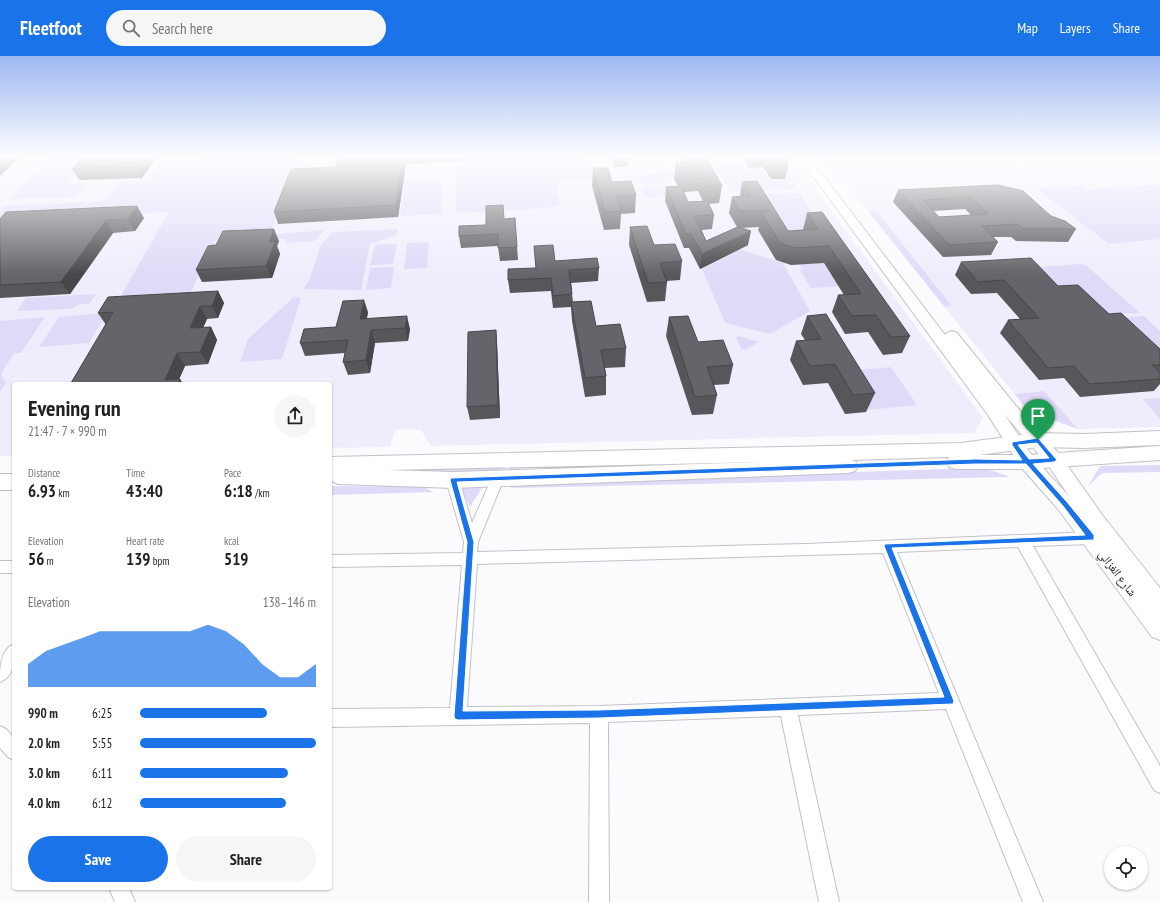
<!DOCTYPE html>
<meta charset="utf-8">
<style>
:root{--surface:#fff;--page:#f6f6f6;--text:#202124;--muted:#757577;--accent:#1a73e8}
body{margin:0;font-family:"PT Sans Narrow","Noto Naskh Arabic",sans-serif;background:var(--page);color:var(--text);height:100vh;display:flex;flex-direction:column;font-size:15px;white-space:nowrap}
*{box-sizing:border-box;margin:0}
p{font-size:13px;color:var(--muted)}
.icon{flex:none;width:22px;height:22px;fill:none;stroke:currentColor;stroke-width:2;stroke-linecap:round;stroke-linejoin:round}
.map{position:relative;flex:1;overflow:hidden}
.panel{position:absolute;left:12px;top:326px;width:320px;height:508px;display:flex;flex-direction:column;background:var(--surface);border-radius:4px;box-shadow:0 1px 3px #0004}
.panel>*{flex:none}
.tools{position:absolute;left:1104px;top:790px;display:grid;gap:8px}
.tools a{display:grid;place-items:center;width:44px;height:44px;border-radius:50%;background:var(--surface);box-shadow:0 1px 3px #0004;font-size:20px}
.pin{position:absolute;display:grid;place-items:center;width:34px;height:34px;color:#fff;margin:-41px -17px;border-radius:50% 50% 50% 0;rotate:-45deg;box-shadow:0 0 4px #0007}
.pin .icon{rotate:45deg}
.round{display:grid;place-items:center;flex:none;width:42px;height:42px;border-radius:21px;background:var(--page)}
.overview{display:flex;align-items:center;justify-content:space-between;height:68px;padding:0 16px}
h1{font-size:22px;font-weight:800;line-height:30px}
.figures{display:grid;grid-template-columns:repeat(3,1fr);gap:6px;height:68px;padding:4px 16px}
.figures div{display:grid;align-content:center}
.figures b{font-size:17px;font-weight:800}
.figures small{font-size:11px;font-weight:400}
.figures p{font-size:11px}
.chart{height:112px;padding:8px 16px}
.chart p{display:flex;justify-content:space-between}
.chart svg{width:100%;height:72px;margin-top:4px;fill:var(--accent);opacity:.7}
.action{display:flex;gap:8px;margin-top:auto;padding:8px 16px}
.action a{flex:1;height:46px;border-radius:24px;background:var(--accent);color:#fff;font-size:16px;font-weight:800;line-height:46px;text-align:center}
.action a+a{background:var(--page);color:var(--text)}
ul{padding:0 16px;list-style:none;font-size:13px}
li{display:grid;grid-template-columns:64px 48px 1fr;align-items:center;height:30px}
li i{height:10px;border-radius:5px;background:var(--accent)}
header{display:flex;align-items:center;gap:24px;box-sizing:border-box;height:56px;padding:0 20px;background:var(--accent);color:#fff}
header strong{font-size:19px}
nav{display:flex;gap:22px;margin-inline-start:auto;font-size:14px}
.search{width:280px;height:36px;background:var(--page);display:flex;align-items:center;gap:10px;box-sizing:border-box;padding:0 14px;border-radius:22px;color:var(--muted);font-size:15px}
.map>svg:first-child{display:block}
.built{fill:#efedfc}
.green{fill:#e0daf8}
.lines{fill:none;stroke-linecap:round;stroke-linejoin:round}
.street-casing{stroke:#c2c1c8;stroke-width:2}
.secondary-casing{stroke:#c2c1c8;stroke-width:2}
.primary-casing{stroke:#c2c1c8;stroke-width:2}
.street{fill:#fff;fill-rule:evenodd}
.secondary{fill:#fff;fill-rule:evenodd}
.primary{fill:#fff;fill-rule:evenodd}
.wall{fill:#57565b;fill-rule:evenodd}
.shaded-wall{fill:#47464a}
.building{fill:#65646a;stroke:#47464a;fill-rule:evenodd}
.route{fill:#1a73e8;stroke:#fff;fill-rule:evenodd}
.labels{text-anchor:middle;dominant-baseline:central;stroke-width:4;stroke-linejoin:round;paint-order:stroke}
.street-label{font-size:12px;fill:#1b1a1d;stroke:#fbfbfe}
</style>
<header>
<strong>Fleetfoot</strong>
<div class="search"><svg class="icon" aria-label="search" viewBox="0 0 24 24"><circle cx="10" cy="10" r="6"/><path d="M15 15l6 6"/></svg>Search here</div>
<nav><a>Map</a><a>Layers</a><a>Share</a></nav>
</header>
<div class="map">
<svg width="1160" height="846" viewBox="0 0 1160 846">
<rect width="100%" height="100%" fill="#fbfbfe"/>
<path class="built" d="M0 101H792L983 362 974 377 431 390 421 374H395L390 391 330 392V328H14V400H0Z
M824 101H1160V371L1078 373 1028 355Z"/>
<path class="green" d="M52 101H91L67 128 87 127 76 140 11 143Z
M237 101H297L271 174 215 185 189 240 118 245 169 156 0 166V154L3 150 105 145 119 126 149 124 162 105Z
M469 101H580L615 122 558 125 556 127 560 148 556 151 456 157 457 107 469 106Z
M770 101H774L798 132 731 135 716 110 742 108 745 113 762 112 770 124 785 123Z
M676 110 681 121 671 122 672 127 640 128 639 124 643 120Z
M432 124 438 126 443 131 441 158 400 160 405 125Z
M1160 128V183L1109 188 1037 133 1081 129 1087 134Z
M672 130 677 139 645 141 641 132Z
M799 137 862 229 811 232 800 214 802 213 798 206 800 202 803 208 820 207 819 201 835 225 852 224 818 172 802 173 817 197 793 191 753 139Z
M868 155 875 156 878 157 951 249 945 251Z
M398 173 397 179 370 188 361 234 303 233 309 225 321 188 333 176Z
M324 174 315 185 285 187 286 183 269 182 270 179Z
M429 186 427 212 404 213 407 187Z
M375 188H397L393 208 370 209Z
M740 193 783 207 810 255 770 278 725 267 702 213Z
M1081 208 1087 210 1140 257 1105 258 1057 239 1027 212Z
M394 211 391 232 366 234 370 212Z
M96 238 89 248H80L70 253 17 255 26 242Z
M294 241 301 242 282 303 240 306 248 283Z
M107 257 89 287 39 291 59 261Z
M1144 260 1160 275V295L1109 262Z
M45 261 21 297H14L1 318 6 327 0 336V265Z
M739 280 759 286 745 294 741 293 736 281Z
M891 311 917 349 868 354 852 328 859 314Z
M1044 335 1078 373 1028 355 1015 338Z
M1160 342V363L1143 343Z
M613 405 473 416 330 412Z
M1160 409V416L1102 417 1088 430 1100 410Z
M974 412 994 415 1010 421 510 432 514 429 643 420 856 416Z
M330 430 424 431 433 436 330 439Z
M460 430H483L470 451Z"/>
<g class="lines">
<defs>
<path id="street" d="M498 417 503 418 504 422 478 486 477 496 806 488 1091 476 1096 478 1098 482 1096 486 1091 488 1033 490 1160 710V737L1154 734 1018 491 897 496 1043 846H1023L946 653 798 659 839 846H819L781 660 608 666 609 846H589L590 667 330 671V653L450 652 462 509 330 511V499L463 497 464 486 446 424 448 420 453 419 458 420 472 467 492 422 493 418ZM883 497 939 637 599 650 467 651 477 508Z
M0 505H14V517H0Z
M14 588C14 602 16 620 0 626 0 612 0 594 14 588Z
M0 670 6 673 14 682V704L8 701 0 692Z
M109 832H129L135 846H115Z"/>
<path id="secondary" d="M799 101H809L945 279 947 277 952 275 957 277 1016 350 1060 399 1103 460 1160 532V584L1152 581 1058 453 1021 411 988 359ZM1004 358 1048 409 1069 440 1033 401Z"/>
<path id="primary" d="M1160 375V389L1084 392 1038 391 979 399H1027L1160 390V404L1027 413H956L949 411 946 406 949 401 851 404 855 405 858 410 855 415 848 417 453 432 338 428 330 424V401L961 387 1038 377 1084 378ZM761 406 453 416 387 414Z
M0 418H14V434H0Z"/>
</defs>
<use href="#street" class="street-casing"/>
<use href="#secondary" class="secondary-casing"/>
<use href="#primary" class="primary-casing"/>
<use href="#street" class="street"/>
<use href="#secondary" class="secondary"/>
<use href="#primary" class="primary"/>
</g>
<path class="wall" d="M157 101 142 122 79 124 72 113Z
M339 101H468V105L406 108 398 161 278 168 274 156 336 111Z
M611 101H629L628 110 615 111Z
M687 101H706L722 130 719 147 709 148 714 159 712 173 701 174 706 185 737 171 729 157 732 141 740 140 742 126 788 175 803 174 807 157 910 280 902 297 883 299 868 276 845 278 832 256 838 239H844L824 207 791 209 776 204 758 174 759 171 741 172 748 189 700 213 689 192H684L665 145 666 131 678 130 674 123 676 106 686 105ZM698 135 703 145 688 146 684 136Z
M742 101H785L789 106 785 123H771L763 111 749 112Z
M593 112 612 126 636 139 635 157 621 158 620 173 604 174 592 130Z
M998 129 1051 160 1076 173 1068 186 1016 185 1011 181H993L998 186 991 199 943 201 893 146 898 134ZM965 153 971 159 939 161 933 155Z
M144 162 135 175 113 177 70 238 0 242V163Z
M515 162 518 204 500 205 498 190 461 192 459 180 486 169 504 163Z
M630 171 654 189 682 205 680 224 666 225 667 226 665 245 647 246 629 189Z
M279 185 277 190 280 198 272 222 202 226 196 214Z
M534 190 555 205 599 212 598 225 571 227 572 238 573 246 596 270 626 292 625 311 605 312 606 320V339L585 341 572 265 571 251 553 252 551 235 510 237 508 224 536 212Z
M961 206 1058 230 1109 258 1160 293V328L1154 335 1080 341 1064 322 1039 324 1000 277 1008 264 1020 263 997 237 971 238 955 219Z
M218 235 224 247 218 262 207 263 203 272 211 271 217 284 208 308 185 310 179 323 183 328H59L71 327 106 269 98 257Z
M368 256 367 262 410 273 408 285 375 287 370 317 348 319 343 306 345 297 305 300 300 287 336 271Z
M807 260 875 337 866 356 845 358 828 327 803 329 790 304 796 285 805 284 801 278Z
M669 261 698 286 733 309 729 328 714 329 717 339 713 358 692 359 666 280Z
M496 274 497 287 500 362 470 364 467 351Z"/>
<path class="shaded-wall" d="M0 101H20L0 120Z
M143 101H157L142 122 136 110Z
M403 101H405L406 108 398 161 396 149Z
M137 150 144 162 135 175 128 163Z
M106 164 113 177 70 238 61 226Z
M274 173 279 185 277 190 280 198 272 222 266 210 269 186Z
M751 175 748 189 700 213 702 198Z
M218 235 224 247 218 262 212 250Z
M364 244 368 256 364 275 360 263Z
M200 250 207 263 197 285 190 272Z
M407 260 410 273 408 285 405 272Z
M211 271 217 284 208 308 200 296Z
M371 274 375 287 370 317 366 304Z
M496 274 497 287 500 362 498 349Z
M177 297 185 310 177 328 165 324Z
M180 323 183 328H178Z"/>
<path class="building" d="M83 101H143L136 110 72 113Z
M339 101H403L396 149 274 156 291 113 336 111Z
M692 101H706L722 130 707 131 701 118 682 119 676 106 694 105Z
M771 101H785L789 106H775Z
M593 112H608L612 126 631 125 636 139 616 140 621 155 605 156Z
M757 125 788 175 818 173 807 157 822 156 910 280 891 281 876 259 852 260 838 239 861 238 829 190 795 192 780 187 762 158 770 154 740 155 732 141 751 140 742 126Z
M998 129 1023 135 1051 160 1065 165 1076 173H1023L1018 168 982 170 998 186 949 189 898 134ZM971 141 988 158 939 161 923 144Z
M681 130 688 146 707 145 714 159 695 160 706 185 738 171 751 175 702 198 691 178H686L666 131Z
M503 149 504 163 515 162 517 191 498 192V178L459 180V170L486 169V150Z
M137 150 128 163 106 164 61 226 0 229V163L6 156Z
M647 170 654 189 675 188 682 205 660 207 667 226 648 227 630 171Z
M274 173 269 186H275L266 210 196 214 208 190 216 189 223 175Z
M553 189 555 205 597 202 599 212 569 214 572 238 553 240 551 222 508 224V213L536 212 534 190Z
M1031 202 1058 230 1078 229 1109 258 1121 257 1160 293V309H1152L1160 317V323L1090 328 1074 310 1048 312 1008 264 1039 262 1004 224 978 226 961 206Z
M218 235 212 250H200L190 272 211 271 200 296 177 297 165 324 180 323 178 328H59L71 327 113 256 98 257 108 241Z
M364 244 360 263 407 260 405 272 371 274 366 304 343 306 348 284 300 287 304 273 336 271 343 245Z
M591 245 596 270 620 268 626 292 601 294 606 320 585 322 571 246Z
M826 258 875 337 853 339 835 308 810 310 796 285 821 283 807 260Z
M688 260 698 286 723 284 733 309 707 311 717 339 695 341 669 261Z
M496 274 498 349 467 351 468 276Z"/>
<linearGradient id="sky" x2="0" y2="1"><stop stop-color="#9db8f1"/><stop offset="0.46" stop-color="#fdfdff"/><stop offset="1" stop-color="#fdfdff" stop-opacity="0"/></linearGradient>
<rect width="1160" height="219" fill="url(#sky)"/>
<path class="route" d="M1038 382 1057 404 1054 406 1033 408 1067 446 1094 479V484L892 492 954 645 953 648 599 662 458 664 455 663 454 660 467 486 450 424 451 422 976 403 1022 404 1012 389V386ZM1037 387 1049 402 1029 403 1018 389ZM976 408H1026L1063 450 1085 479 885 488 884 490 944 641 599 654 463 655 474 486 457 426Z"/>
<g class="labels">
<g class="street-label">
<text transform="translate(1118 517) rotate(53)">شارع الغزالي</text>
</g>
</g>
</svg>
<div class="tools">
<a><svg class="icon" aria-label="locate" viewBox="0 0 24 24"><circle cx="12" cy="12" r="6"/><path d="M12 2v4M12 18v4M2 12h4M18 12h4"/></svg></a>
</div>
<div class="pin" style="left:1038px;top:384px;background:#1e9e55"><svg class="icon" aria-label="arrive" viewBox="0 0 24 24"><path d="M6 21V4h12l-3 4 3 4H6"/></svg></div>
<section class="panel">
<div class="overview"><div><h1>Evening run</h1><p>21:47 · 7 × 990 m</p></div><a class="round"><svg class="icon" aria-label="share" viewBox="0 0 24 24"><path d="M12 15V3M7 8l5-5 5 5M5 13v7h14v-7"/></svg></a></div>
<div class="figures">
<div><p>Distance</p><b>6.93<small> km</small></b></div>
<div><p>Time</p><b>43:40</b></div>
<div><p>Pace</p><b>6:18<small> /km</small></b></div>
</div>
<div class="figures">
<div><p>Elevation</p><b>56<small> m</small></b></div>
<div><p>Heart rate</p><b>139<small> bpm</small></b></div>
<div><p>kcal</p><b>519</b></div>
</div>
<div class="chart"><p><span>Elevation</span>138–146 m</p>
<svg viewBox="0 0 160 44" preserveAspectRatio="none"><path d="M0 44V30L10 22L20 18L30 14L40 10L50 10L60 10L70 10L80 10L90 10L100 6L110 10L120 18L130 30L140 38L150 38L160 30V44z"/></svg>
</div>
<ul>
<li><b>990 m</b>6:25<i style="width:72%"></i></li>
<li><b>2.0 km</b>5:55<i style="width:100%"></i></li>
<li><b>3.0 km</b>6:11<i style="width:84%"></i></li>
<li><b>4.0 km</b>6:12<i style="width:83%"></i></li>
</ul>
<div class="action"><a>Save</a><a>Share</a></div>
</section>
</div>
